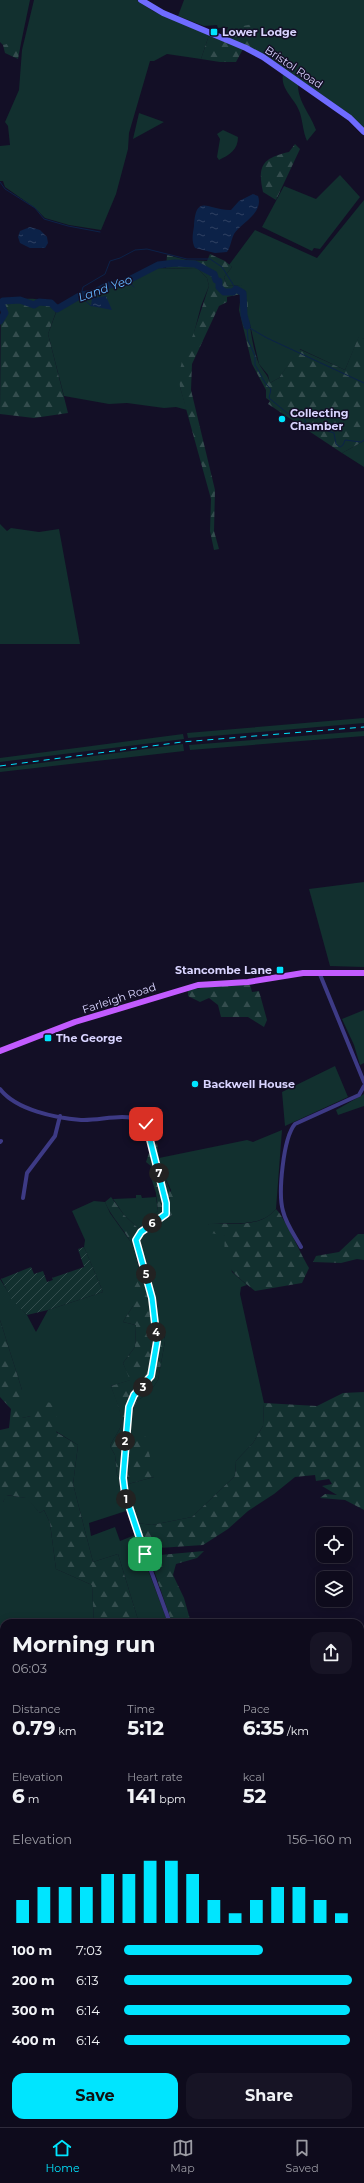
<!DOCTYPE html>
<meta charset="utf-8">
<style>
:root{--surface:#0e0b1c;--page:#171425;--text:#f1f3f6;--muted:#9b9ba3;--line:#2e2b3b;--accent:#00e5ff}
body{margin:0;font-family:Montserrat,sans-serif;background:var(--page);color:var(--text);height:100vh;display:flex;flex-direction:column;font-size:15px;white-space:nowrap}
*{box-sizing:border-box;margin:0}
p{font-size:13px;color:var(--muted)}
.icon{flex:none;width:22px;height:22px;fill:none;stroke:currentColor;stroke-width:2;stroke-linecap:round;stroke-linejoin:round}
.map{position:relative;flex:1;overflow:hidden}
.panel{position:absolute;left:0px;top:1619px;width:364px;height:508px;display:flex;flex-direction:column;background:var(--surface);border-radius:12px 12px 0 0;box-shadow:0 2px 10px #0003,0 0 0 1px var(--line)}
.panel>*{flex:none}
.tools{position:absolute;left:316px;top:1527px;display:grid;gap:8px}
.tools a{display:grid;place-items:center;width:36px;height:36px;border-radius:8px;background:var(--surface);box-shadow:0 2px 10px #0003,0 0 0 1px var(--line);font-size:20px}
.pin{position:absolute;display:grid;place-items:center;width:34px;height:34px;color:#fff;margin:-17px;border-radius:8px;box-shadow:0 2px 6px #0006}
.km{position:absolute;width:20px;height:20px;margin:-10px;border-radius:50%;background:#222;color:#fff;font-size:11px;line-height:20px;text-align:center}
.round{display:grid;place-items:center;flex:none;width:42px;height:42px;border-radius:12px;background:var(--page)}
.summary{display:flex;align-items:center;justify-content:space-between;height:68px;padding:0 12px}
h1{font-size:22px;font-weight:700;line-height:30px}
.stats{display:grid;grid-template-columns:repeat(3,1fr);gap:6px;height:68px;padding:4px 12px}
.stats div{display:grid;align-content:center}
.stats b{font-size:20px;font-weight:700}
.stats small{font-size:11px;font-weight:400}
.stats p{font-size:11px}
.chart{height:112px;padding:8px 12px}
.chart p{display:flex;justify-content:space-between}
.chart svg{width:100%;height:72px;margin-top:4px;stroke:var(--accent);stroke-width:6}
.button{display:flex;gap:8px;margin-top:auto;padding:8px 12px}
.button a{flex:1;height:46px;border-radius:12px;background:var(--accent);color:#111;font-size:16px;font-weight:700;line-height:46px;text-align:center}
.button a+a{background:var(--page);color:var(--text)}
ul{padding:0 12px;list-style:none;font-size:13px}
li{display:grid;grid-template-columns:64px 48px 1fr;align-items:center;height:30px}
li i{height:10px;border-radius:5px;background:var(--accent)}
.dock{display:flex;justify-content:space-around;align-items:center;height:56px;border-top:1px solid var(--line);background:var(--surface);font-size:11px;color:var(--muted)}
.dock a{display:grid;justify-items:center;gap:2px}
.dock .active{color:var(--accent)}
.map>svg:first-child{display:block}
.green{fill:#12302f}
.forest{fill:url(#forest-firs)}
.garden{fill:url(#garden-furrows)}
.water{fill:url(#water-ripples)}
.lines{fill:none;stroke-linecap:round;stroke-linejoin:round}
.stream{stroke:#0c2248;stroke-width:1}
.river{stroke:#0c2248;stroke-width:7}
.minor{stroke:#3d3a85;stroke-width:4}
.secondary{stroke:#6f6bff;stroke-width:6}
.primary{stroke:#c25bff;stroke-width:6}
.rail{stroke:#00e5ff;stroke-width:1;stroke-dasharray:6 5;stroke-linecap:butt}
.route-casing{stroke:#fff;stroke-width:8}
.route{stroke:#00e5ff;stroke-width:5}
.poi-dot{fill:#00e5ff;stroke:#130f26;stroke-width:1.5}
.labels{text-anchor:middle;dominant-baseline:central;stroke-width:3;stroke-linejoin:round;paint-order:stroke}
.poi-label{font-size:11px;font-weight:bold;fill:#d9d4ff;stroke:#130f26;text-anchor:start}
.street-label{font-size:11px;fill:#d9d4ff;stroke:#130f26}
.water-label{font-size:12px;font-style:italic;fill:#62b6ff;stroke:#130f26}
</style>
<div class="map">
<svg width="364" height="2127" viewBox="0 0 364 2127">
<defs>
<pattern id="forest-firs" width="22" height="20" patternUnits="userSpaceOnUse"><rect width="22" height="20" fill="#12302f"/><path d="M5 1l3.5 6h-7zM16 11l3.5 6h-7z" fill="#344d4e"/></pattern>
<pattern id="garden-furrows" width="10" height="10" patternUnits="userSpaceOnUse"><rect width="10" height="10" fill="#12302f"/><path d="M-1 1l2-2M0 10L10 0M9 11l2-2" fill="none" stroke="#344d4e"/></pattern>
<pattern id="water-ripples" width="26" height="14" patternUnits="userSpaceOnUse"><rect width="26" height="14" fill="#0c2248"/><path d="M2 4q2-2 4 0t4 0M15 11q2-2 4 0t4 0" fill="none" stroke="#2f4163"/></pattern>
</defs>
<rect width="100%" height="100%" fill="#130f26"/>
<path class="green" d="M0 0H30L21 43 3 45 0 42Z
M34 0H137L153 11 209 35 201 59 167 54 154 61H150L129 133 128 149 116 194 101 230 69 225 45 218 35 208 5 187 3 181H0V146L10 145 8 126 5 122 19 90 22 50Z
M184 0H364V129L348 113 269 58 225 36 228 27 218 28 217 25 204 26 178 16Z
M283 74 298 85C298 102 311 115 316 130L307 141C303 132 303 123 300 113 296 99 280 90 283 74Z
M139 113 164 122 133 139Z
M223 130 238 137C238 150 229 155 219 160L217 157 220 139 217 134Z
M340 175 360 197 320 249 314 248 312 251 262 227 284 186 316 199Z
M364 200V339L359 337 345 370 300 349 279 378 270 383 268 375 259 364 241 285 227 286 224 277 232 267 229 265 255 230 317 258Z
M155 268 198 269 207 278 209 286 201 306 180 387 187 410 176 407 164 408 127 403 109 404 64 396 48 334 57 310 81 297 109 286 124 285Z
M364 441V467L342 453Z
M0 524 7 531 11 528 39 532 59 529 80 644H0Z
M364 718V723L188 738 187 733Z
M364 731V736L190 750 189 745Z
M183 734 184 739 0 762V758Z
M183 744 184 751 0 772V768H3Z
M364 882V967L330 966 309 889Z
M364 1010V1063L360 1065 354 1045 342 1019Z
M335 1066 348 1097 285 1126 282 1092Z
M364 1094V1106L338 1115 336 1110Z
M282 1130 276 1209C260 1229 231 1221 208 1224L225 1236 232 1272 247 1285 241 1287 240 1294 264 1403 263 1426 253 1443 236 1461 235 1476 192 1517 152 1525 137 1523 127 1491 128 1484 154 1477 129 1431 134 1407 138 1400 149 1393 158 1380 165 1341V1335L158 1322 152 1290V1277L148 1278 139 1241 140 1238 172 1215 171 1190 160 1167 159 1158 247 1140 253 1142Z
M136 1195H141L142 1198 156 1197 158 1211 144 1222 139 1229 124 1215 113 1199 136 1198Z
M94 1201 105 1202 110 1213 133 1245 142 1279H139L133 1306 123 1322 136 1325 135 1347 123 1363 131 1380 111 1386C115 1397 126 1419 119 1430 116 1436 113 1439 110 1446L115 1455 117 1475 119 1477 120 1488 126 1511 89 1523 91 1536 115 1527 120 1541 135 1535 168 1623H139L118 1554 93 1562 73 1484 78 1445 31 1416 22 1418V1390L0 1320V1279L13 1300 27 1315 36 1332 48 1310 103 1292 84 1247 85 1240 72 1211Z
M6 1495 27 1498 40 1513 44 1510 50 1523 56 1569 92 1585 94 1623H4V1809L0 1807V1502H3Z
M0 1874 4 1876V2006L0 2010Z"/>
<path class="forest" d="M253 24 254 39 250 48 225 36 228 29Z
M209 35 243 49 236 62H220L201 59Z
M11 43H21L18 59 5 53 3 45Z
M295 144 300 149 276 200 263 192C257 165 263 158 289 152Z
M210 254 225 261 232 267 224 277 227 286 241 285 247 291C248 311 251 346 259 364 263 371 268 375 270 383L279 378 299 349 345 370 359 336 364 339V441L342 453 268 404 270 401 266 398V390L252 364 239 310 241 294 227 297V302L219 306 192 364 191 390 215 490 214 531 219 549 214 550 210 531 211 499 180 387 179 374 183 357 193 335 209 286 207 278 198 269 166 268 167 255 187 260 207 261Z
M1 300C18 300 47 294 57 309L48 334 68 413 34 418 0 414Z
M250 985 252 992 259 991 267 1020 264 1027 248 1017H221L218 1005 209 998 200 1002 188 996V990L214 986Z
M157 1143 160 1167 176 1204 172 1215 140 1238 139 1241 142 1253 136 1255C131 1235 113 1221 105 1202L111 1197 124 1215 139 1229 144 1222 158 1211 156 1193 150 1174 151 1166 146 1162 151 1147Z
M276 1209C285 1218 301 1255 309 1268L302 1283 255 1291C232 1272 222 1268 225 1236L211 1233 208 1223C230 1223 260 1229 276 1209Z
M358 1234H364V1260L357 1259 341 1263 313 1262 316 1256 339 1252Z
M153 1277C156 1291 152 1308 158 1323 161 1330 165 1333 165 1341L158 1380 149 1393 138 1400 134 1407 129 1431 146 1437 154 1477 128 1484 117 1475 115 1455 110 1446C113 1439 116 1436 119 1430 126 1419 114 1397 111 1386L130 1380 123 1363 135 1347 136 1325 123 1322 133 1306 130 1295 139 1279Z
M0 1320 22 1390V1418L31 1416 35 1400 57 1404 56 1432 78 1445 73 1484 93 1562 118 1554 139 1623H94L92 1585 56 1569 50 1523 44 1510 40 1513 26 1498 7 1495 3 1502H0V1430L9 1428 11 1409 0 1397Z
M364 1392V1510L345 1500 320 1498 325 1494 337 1495 322 1486 332 1484 329 1479 316 1481 315 1475 295 1477 274 1494 248 1511 228 1529 203 1545 159 1548 148 1551 137 1523 152 1525 192 1517 235 1476 236 1461 253 1443 263 1426 264 1403 317 1406 343 1393Z
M204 1551 197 1558 176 1564 173 1575 184 1598 191 1623H172L149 1556Z
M0 1807 4 1809V1876L0 1874Z"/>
<path class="garden" d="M84 1247 103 1292 48 1310 27 1315 12 1300 1 1279 31 1267 34 1274 43 1271 47 1282 53 1280 52 1278 84 1267 78 1249Z"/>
<path class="water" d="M253 194 258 196C264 213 241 223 234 234 231 240 231 246 227 252L215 253 195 248C191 241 193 233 194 226 196 192 209 211 231 210L239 201Z
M30 227 40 230 47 237 48 243 45 248H30L20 243 18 237 20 231Z
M106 296 112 310 91 306 92 298Z"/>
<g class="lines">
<path class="stream" d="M0 182 5 189 35 208 44 219 68 226 100 232
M128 281 134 287
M81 295 83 287 105 274 110 261 120 258 135 250 147 249 187 259H210L222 267 236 289
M79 296 83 298 91 306
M247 326 248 340 255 356V365C261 373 263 383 271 389L269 398 292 417H304L307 427 321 423 328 431 334 433 336 444 340 447 343 445 345 440 361 442 364 440
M248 327 267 338 364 383"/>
<path class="river" d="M0 321 5 313 1 303 3 301 20 300 34 305 39 302 51 303 57 309 81 295 93 293 109 285 123 283 158 265 175 263 195 264 214 274 216 280 219 281V287L224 292H233L236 289 243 293 244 315 247 326"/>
<path class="minor" d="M319 972 364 1082
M0 1089C16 1110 56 1118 81 1120 100 1121 122 1113 140 1120 146 1122 148 1129 149 1135L167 1203 166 1214 141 1232 136 1240 152 1298 157 1341 151 1376 134 1395 129 1407 123 1478 131 1516 170 1623
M0 1142 1 1141
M23 1198 27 1173 55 1136 60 1116
M301 1247C295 1236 286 1224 283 1211 278 1194 283 1138 295 1124L359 1095 364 1086
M0 1854 4 1856
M334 2123 335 2127"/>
<path class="secondary" d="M141 0 163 13 246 48 263 57 350 118 364 132"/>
<path class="primary" d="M0 1051 75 1022 198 985 248 982 303 973H364"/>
<path class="rail" d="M0 766 182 742 364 727"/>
</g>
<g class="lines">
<defs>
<path id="route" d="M145 1554 125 1494 123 1478 129 1407 134 1395 151 1376 157 1341 152 1298 136 1240 141 1232 166 1214V1203L146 1124"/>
</defs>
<use href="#route" class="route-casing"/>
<use href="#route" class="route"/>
</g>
<g class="poi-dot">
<rect x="210" y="28" width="8" height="8" rx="2"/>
<circle cx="282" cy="419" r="4"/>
<rect x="276" y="966" width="8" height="8" rx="2"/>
<rect x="44" y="1034" width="8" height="8" rx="2"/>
<circle cx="195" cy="1084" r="4"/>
</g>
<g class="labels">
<g class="poi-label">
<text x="222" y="32">Lower Lodge</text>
<text x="290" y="413">Collecting<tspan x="290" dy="13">Chamber</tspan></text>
<text x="272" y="970" text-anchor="end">Stancombe Lane</text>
<text x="56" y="1038">The George</text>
<text x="203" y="1084">Backwell House</text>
</g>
<g class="street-label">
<text transform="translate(294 67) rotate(34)">Bristol Road</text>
<text transform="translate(119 998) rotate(-18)">Farleigh Road</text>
</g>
<g class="water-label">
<text transform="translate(105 288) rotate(-20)">Land Yeo</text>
</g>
</g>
</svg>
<div class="tools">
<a><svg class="icon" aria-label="locate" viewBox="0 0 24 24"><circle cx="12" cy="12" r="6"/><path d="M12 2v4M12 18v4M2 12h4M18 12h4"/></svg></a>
<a><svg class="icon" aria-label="layers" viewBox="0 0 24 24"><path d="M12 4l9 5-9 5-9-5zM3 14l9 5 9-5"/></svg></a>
</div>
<div class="pin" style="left:145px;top:1554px;background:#1e9e55"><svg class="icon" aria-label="arrive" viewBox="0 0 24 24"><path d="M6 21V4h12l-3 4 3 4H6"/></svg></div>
<div class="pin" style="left:146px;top:1124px;background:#d93025"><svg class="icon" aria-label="check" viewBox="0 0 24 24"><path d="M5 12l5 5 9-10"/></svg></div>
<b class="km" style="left:126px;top:1499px">1</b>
<b class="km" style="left:125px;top:1441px">2</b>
<b class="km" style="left:143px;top:1387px">3</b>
<b class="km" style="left:156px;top:1332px">4</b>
<b class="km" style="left:146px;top:1274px">5</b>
<b class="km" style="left:152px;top:1223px">6</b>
<b class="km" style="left:159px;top:1173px">7</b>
<section class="panel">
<div class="summary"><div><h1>Morning run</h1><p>06:03</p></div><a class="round"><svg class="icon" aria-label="share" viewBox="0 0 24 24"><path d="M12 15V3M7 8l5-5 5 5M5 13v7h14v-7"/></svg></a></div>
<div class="stats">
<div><p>Distance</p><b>0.79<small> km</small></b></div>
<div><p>Time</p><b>5:12</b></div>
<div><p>Pace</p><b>6:35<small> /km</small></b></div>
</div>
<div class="stats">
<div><p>Elevation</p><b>6<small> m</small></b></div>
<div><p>Heart rate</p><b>141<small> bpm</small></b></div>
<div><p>kcal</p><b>52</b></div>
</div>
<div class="chart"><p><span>Elevation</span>156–160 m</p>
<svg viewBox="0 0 160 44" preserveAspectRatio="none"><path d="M5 44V30M15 44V22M25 44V22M35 44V22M45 44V14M55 44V14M65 44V6M75 44V6M85 44V14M95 44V30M105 44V38M115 44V30M125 44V22M135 44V22M145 44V30M155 44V38"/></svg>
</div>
<ul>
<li><b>100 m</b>7:03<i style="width:61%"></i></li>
<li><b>200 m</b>6:13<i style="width:100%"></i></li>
<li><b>300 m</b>6:14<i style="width:99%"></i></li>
<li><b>400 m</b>6:14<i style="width:99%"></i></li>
</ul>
<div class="button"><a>Save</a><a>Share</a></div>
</section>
</div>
<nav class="dock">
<a class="active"><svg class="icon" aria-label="home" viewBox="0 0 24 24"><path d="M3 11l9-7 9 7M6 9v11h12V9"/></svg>Home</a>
<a><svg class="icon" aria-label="map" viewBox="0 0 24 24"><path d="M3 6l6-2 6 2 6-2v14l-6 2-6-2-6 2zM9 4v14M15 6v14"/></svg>Map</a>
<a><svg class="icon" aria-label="saved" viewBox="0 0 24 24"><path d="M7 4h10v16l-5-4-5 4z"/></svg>Saved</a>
</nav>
